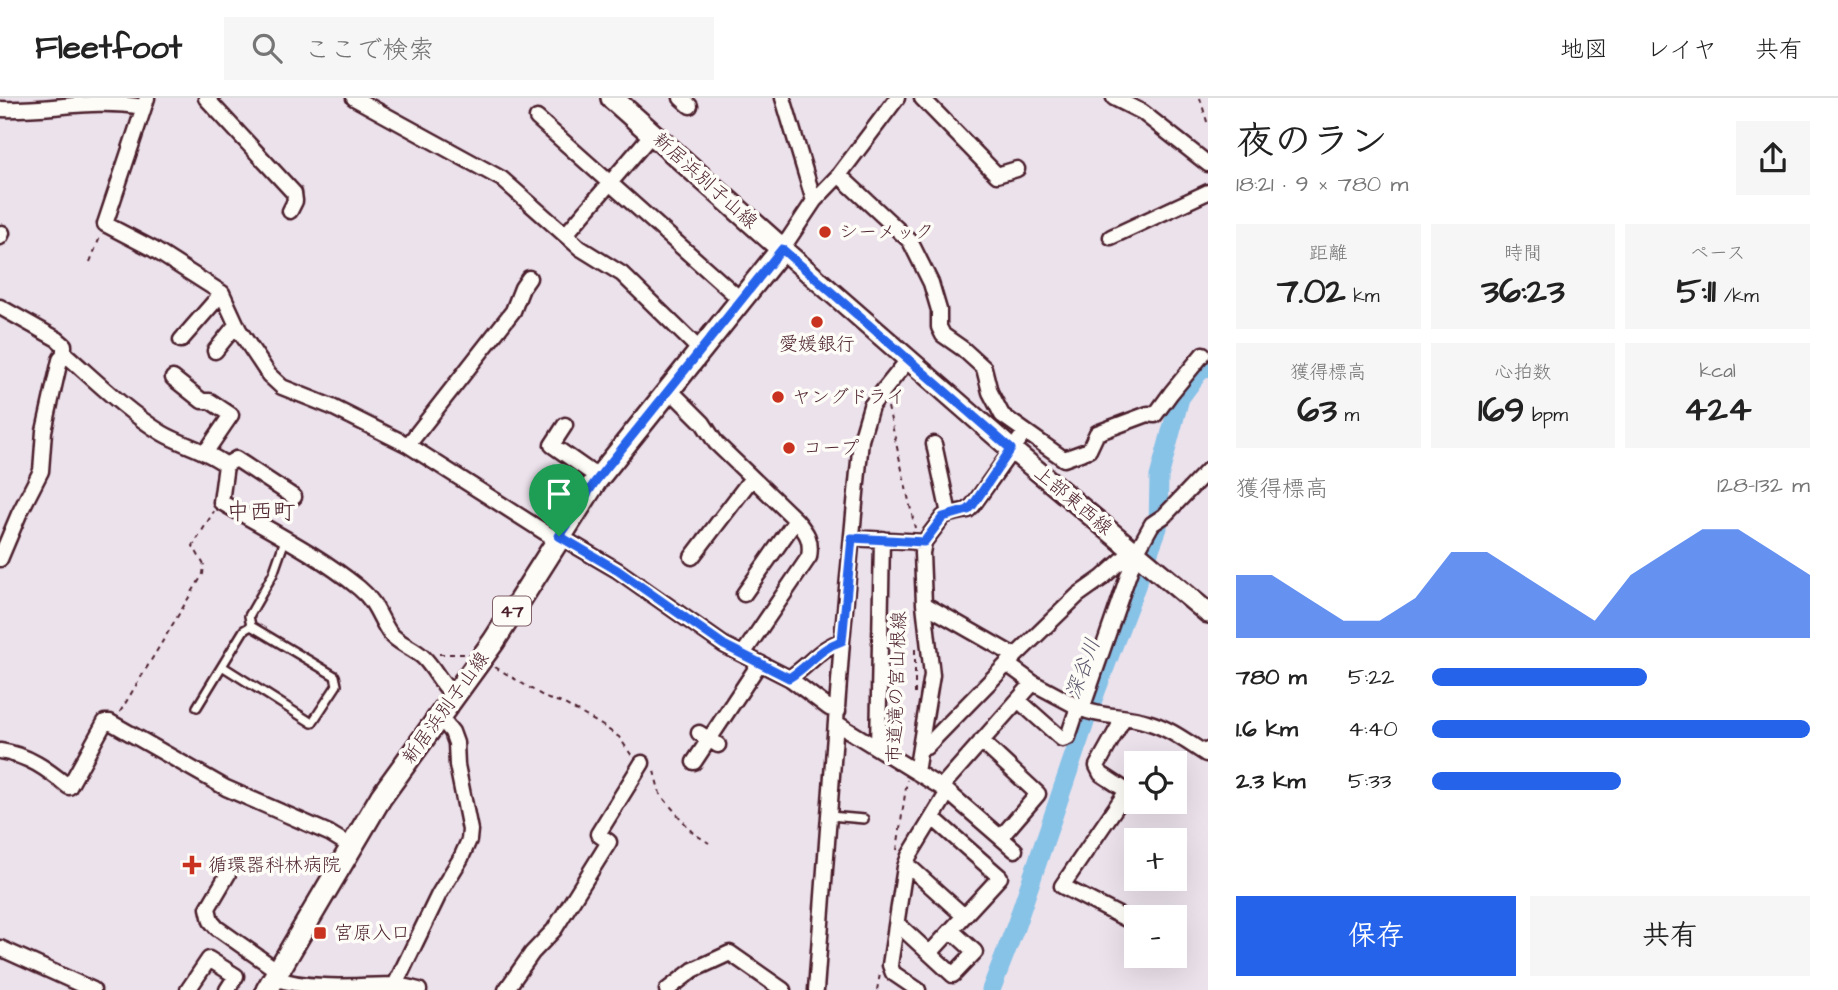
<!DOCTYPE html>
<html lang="ja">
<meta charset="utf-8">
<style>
:root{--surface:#fff;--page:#f6f6f6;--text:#222;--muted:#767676;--line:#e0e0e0;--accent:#2563eb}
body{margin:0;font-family:"Architects Daughter","Klee One",sans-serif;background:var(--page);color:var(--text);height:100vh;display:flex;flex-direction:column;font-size:26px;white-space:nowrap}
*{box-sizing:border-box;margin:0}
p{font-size:23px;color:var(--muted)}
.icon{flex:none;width:38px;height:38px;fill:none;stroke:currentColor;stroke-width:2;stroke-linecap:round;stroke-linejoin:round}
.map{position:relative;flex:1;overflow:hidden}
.details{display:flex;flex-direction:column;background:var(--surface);width:630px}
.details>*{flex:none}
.controls{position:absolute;left:1124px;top:653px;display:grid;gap:14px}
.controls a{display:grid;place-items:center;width:63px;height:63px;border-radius:0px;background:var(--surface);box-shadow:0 7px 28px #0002;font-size:35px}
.pin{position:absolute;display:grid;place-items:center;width:60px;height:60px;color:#fff;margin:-72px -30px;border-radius:50% 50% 50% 0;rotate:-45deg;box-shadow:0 0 7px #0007}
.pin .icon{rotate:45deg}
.round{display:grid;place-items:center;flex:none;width:74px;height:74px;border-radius:0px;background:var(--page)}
.summary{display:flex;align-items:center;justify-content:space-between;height:119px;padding:0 28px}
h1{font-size:38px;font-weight:800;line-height:52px}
.metrics{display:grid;grid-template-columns:repeat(3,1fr);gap:10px;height:119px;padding:7px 28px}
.metrics div{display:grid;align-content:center;border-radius:0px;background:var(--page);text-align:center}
.metrics b{font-size:35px;font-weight:800}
.metrics small{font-size:19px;font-weight:400}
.metrics p{font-size:19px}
.chart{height:196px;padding:14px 28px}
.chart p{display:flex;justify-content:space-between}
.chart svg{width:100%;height:126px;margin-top:7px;fill:var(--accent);opacity:.7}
.primary-button{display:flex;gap:14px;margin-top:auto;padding:14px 28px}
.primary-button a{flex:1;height:80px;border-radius:0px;background:var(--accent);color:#fff;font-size:28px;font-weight:800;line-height:80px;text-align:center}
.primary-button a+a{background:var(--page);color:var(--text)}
ul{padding:0 28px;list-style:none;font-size:23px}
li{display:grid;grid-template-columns:112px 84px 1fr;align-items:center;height:52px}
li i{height:18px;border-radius:9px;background:var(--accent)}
header{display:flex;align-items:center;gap:42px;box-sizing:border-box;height:98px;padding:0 35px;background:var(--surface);border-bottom:2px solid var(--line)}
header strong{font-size:33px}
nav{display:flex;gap:38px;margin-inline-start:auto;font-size:24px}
.search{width:490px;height:63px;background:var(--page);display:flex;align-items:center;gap:18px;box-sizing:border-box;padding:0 24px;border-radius:0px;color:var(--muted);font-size:26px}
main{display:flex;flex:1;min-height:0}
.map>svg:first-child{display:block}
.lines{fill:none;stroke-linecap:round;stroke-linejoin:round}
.river{stroke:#87c2e7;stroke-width:19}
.lane-casing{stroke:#4a1f2b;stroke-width:12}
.street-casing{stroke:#4a1f2b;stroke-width:19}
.secondary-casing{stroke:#4a1f2b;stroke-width:24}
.primary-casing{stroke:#4a1f2b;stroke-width:26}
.path{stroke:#4a1f2b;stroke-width:2;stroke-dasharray:5 5;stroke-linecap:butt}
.lane{stroke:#fdfcf7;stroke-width:7}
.street{stroke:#fdfcf7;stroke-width:14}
.secondary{stroke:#fdfcf7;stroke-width:19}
.primary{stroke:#fdfcf7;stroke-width:21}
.route-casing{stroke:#fff;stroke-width:14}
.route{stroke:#2563eb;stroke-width:9}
.poi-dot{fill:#c8321e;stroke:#fdfcf7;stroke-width:2.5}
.labels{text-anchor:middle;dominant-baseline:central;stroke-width:7;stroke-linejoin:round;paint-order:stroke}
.shield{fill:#fdfcf7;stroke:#806168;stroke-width:2}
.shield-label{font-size:18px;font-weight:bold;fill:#4a1f2b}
.street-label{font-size:19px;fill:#4a1f2b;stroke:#fdfcf7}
.poi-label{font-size:19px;fill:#4a1f2b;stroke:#fdfcf7;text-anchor:start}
.water-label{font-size:21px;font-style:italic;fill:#5f586d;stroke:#fdfcf7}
.quarter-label{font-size:23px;fill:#4a1f2b;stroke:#fdfcf7}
</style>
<header>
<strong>Fleetfoot</strong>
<div class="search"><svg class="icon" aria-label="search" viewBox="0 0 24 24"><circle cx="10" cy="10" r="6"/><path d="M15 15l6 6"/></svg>ここで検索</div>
<nav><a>地図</a><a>レイヤ</a><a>共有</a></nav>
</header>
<main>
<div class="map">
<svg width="1208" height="892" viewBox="0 0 1208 892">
<rect width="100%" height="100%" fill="#ece2ec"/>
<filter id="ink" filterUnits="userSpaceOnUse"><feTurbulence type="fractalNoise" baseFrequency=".0143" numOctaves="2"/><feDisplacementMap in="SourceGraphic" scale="14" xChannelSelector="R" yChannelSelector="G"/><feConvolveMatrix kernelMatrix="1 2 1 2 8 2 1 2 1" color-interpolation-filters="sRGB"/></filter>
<g filter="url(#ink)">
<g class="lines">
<path class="river" d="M991 892 1015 830 1092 604 1158 430 1159 379 1180 300 1199 274 1208 268"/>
<defs>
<path id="lane" d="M222 568 312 625 337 587 335 578 251 528 249 518 273 476 285 442
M197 609 244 532 251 528
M830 718 864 721"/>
<path id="street" d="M147 0 105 126 153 151 222 195 239 232 269 277 282 289 332 309 408 347 557 442
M206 0 294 95 295 103 290 113
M354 0 502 81 580 150 622 176 701 253
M681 0 690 8
M783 0 814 103
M922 0 997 77 1017 71
M1114 0 1142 14 1208 66
M0 11C52 13 89 0 143 9
M537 20 741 202
M839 77 910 143 931 185 939 212V229L943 237 963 251 984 270 990 294 1002 317 1064 361 1089 352 1097 335 1148 316 1155 317 1171 295 1203 256
M566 136 652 36
M0 139 2 135
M1111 139 1208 94
M782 151 814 103 839 77 897 0
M0 209 57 241 64 247V255C95 282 126 313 162 335 182 347 207 352 226 367L221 404C267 431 318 456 359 490 376 504 378 517 389 534 398 546 413 549 424 560 435 571 441 587 454 597
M181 242 222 195
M215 253 236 227
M173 280 202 303H210L231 317 205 355
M670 292 703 325 716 345 796 422C807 435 812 442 809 459L743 556
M565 327 552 347 599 380
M934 346 949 416 968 412 973 407 1025 334
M408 347 513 213 522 190 529 180
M226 367 236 361 294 399
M1208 372 1164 418 1152 426 1136 455 1082 611C1103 620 1126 617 1147 624 1169 630 1187 644 1206 656L1208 652
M559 438 617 472 724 547 789 580 829 610 838 613
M852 440 924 444 943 419 949 416
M692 459 752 380
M0 461 19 416 41 373 44 333 60 262 64 255
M744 496 796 422
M924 506 1015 558
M1007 566 1078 497 1102 480 1132 453
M789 580C809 568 819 550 842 543
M1018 602 1062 641 1068 639 1078 609 1082 611
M1123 621 1097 668 1101 676 1127 693 1062 788 1136 826
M838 626 947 693
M699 635 718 647
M981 643 1038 696 1001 739
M878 650 882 441
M921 650 926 649 1007 566 1033 585 1078 609
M0 653C28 657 47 671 69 689L105 624H110L226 690 329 735 352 749
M694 664 759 566
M916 674 932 577 924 506 922 455 924 444
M942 688 1033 585
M905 769 912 771 964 818
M228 776 208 810 211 823 217 830 278 873
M896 828 901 829 953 877 975 854 951 832
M0 850 93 892
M930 855 1000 779 933 720
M1164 858 1167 860
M274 880C307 892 356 888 392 887 401 887 410 890 419 892
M395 887 439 796 461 760 469 742 470 732 457 667 456 645 452 634 439 618
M188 892 209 861 236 878 227 892
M506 892 532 855 554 832 609 744 598 736 642 665
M667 892 693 872 730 855 783 892
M816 892 842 543 861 342 871 308 908 262
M918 892 893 875 890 867 905 769 909 758 948 694 1015 752"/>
<path id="secondary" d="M782 151 1011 351 1208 515"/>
<path id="primary" d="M267 892 381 699 494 543 595 384 782 151 612 0"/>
</defs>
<use href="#lane" class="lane-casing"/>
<use href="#street" class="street-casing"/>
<use href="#secondary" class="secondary-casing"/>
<use href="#primary" class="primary-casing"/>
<path class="path" d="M1200 0 1208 27
M90 164 100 139
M888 309 915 430
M439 556H465
M495 569 548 601 563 605 603 628 619 639 632 658
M915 596V549
M120 614 203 476 204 467 193 448 214 413
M654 673 660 696 693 735 709 745
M897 752 907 682
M877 892 880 876"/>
<use href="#lane" class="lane"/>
<use href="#street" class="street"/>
<use href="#secondary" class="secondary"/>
<use href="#primary" class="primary"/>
</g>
</g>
<g class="lines" filter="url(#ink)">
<defs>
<path id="route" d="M782 151 1011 351 973 407 968 412 943 419 924 444 852 440 842 543C819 550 809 568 789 580L724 547 617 472 559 438 595 384Z"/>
</defs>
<use href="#route" class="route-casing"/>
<use href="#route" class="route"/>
</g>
<g class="poi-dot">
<circle cx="825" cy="134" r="7"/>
<circle cx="817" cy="224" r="7"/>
<circle cx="778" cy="299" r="7"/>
<circle cx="789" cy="350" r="7"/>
<path d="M188.5 756.5h7v7h7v7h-7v7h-7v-7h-7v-7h7z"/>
<rect x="313" y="828" width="14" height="14" rx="3.5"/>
</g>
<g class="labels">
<rect class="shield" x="493" y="498.5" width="38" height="29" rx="5"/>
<g class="shield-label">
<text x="512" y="513">47</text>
</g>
<g class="street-label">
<text transform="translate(705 83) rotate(42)">新居浜別子山線</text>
<text transform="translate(1073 403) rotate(40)">上部東西線</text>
<text transform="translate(897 589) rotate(-88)">市道滝の宮山根線</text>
<text transform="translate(446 610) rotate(-54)">新居浜別子山線</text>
</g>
<g class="poi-label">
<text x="839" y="134">シーメック</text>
<text x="817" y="246" text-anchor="middle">愛媛銀行</text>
<text x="792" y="299">ヤングドライ</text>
<text x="803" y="350">コープ</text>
<text x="208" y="767">循環器科林病院</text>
<text x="334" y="835">宮原入口</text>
</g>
<g class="water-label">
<text transform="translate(1083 571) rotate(-70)">深谷川</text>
</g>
<g class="quarter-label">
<text x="261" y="414">中西町</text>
</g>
</g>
</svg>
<div class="controls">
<a><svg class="icon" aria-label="locate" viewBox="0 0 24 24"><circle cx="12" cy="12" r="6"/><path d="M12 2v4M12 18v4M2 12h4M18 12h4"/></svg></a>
<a>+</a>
<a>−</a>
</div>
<div class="pin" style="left:559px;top:438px;background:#1e9e55"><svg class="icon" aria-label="arrive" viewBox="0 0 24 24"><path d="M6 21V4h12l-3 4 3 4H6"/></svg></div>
</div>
<section class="details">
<div class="summary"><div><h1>夜のラン</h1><p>18:21 · 9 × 780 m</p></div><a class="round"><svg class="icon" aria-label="share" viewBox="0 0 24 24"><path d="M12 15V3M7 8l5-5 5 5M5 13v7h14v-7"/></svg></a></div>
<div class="metrics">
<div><p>距離</p><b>7.02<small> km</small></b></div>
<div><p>時間</p><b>36:23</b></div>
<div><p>ペース</p><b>5:11<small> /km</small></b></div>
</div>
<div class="metrics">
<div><p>獲得標高</p><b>63<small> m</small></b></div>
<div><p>心拍数</p><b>169<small> bpm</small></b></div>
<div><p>kcal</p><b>424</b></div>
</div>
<div class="chart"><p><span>獲得標高</span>128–132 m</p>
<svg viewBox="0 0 160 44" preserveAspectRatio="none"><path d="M0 44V22L10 22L20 30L30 38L40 38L50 30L60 14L70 14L80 22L90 30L100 38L110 22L120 14L130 6L140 6L150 14L160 22V44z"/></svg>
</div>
<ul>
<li><b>780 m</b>5:22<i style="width:57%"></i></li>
<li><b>1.6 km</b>4:40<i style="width:100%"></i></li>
<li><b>2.3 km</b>5:33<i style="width:50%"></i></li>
</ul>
<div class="primary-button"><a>保存</a><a>共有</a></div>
</section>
</main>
